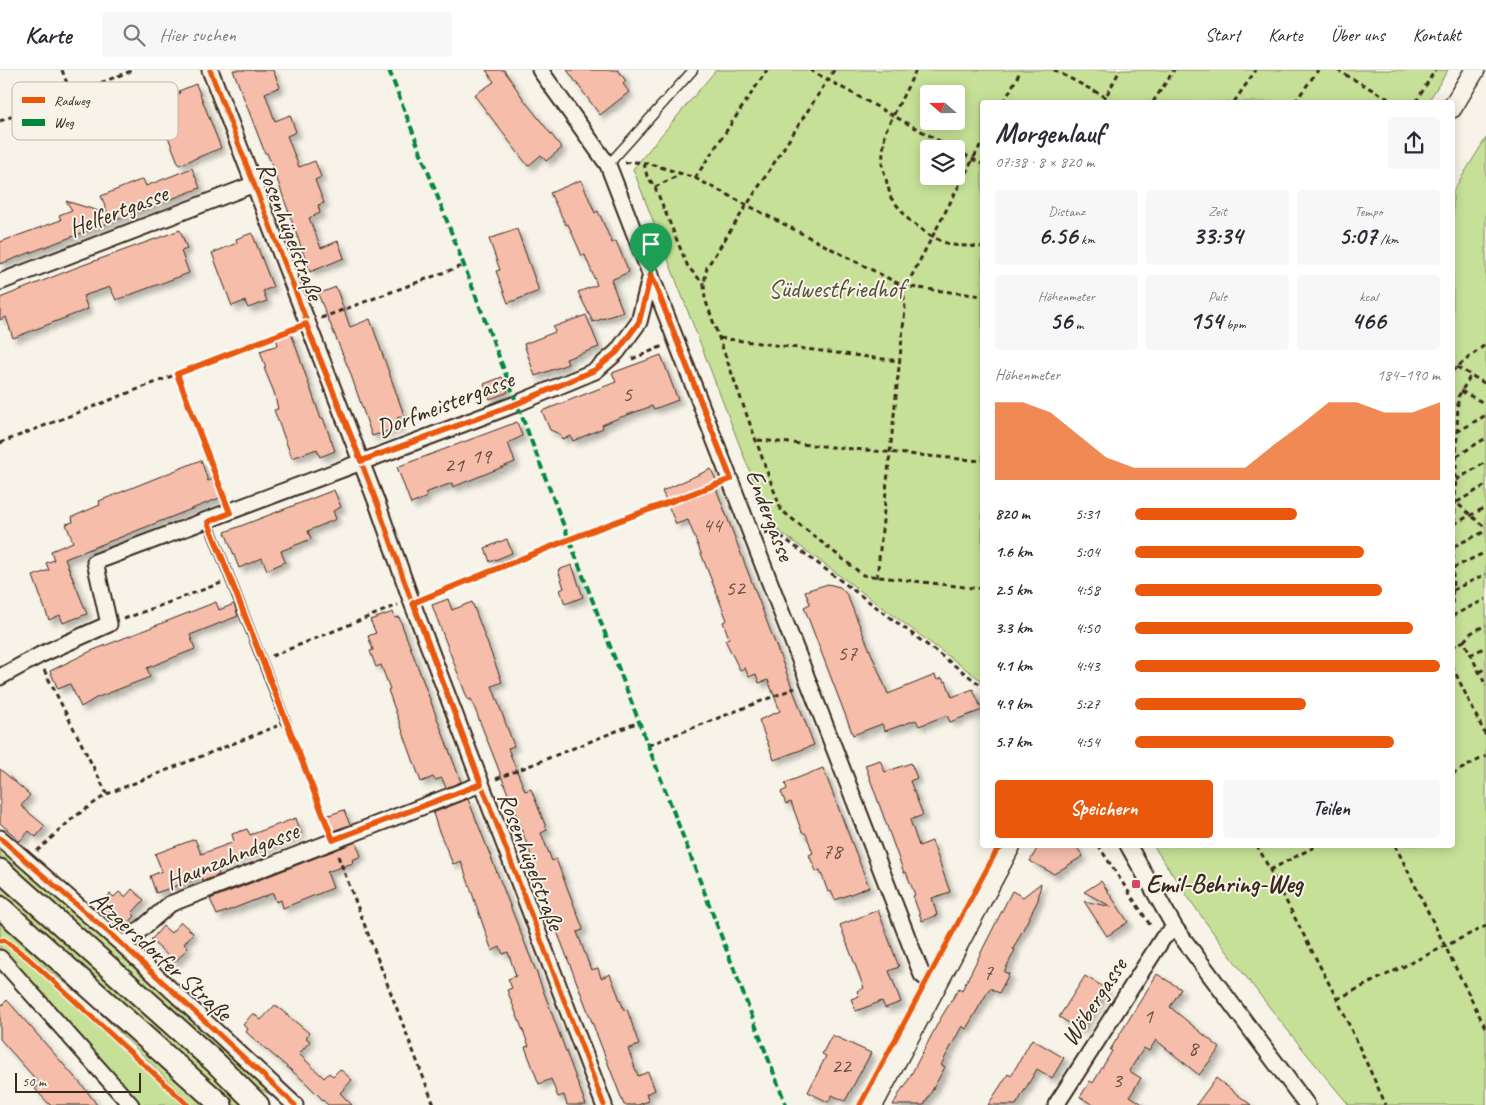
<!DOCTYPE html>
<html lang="de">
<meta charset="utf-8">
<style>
:root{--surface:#fff;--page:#f7f7f7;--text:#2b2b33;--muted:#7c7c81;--line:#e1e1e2;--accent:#ea580c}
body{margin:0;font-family:Caveat,sans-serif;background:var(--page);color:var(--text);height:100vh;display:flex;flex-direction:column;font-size:19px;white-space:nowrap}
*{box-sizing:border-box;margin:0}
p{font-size:16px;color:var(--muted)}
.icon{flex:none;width:28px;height:28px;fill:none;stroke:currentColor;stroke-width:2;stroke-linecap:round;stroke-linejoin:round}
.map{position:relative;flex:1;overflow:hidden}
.panel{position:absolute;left:980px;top:30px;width:475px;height:748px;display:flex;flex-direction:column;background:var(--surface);border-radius:5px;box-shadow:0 2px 12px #0003}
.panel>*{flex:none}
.needle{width:32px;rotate:290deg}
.tools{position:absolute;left:920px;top:15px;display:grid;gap:10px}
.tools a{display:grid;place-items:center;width:45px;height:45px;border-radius:5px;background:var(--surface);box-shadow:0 2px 12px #0003;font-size:25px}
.scale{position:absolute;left:15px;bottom:12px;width:126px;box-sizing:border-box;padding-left:5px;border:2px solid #3b2a1e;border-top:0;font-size:14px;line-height:18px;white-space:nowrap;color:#3b2a1e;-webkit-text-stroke:4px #f7f3e8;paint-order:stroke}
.pin{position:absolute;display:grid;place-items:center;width:42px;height:42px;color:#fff;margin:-51px -21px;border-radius:50% 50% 50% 0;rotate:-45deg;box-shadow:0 0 5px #0007}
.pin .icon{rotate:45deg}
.round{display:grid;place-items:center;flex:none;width:52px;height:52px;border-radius:5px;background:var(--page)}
.overview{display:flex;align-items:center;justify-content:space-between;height:85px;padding:0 15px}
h1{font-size:28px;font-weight:600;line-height:38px}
.stats{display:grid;grid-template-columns:repeat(3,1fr);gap:8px;height:85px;padding:5px 15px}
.stats div{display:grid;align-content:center;border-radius:5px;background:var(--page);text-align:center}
.stats b{font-size:25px;font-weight:600}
.stats small{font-size:14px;font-weight:400}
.stats p{font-size:14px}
.chart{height:140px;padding:10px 15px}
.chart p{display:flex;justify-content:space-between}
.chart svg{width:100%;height:90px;margin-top:5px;fill:var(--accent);opacity:.7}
.cta{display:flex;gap:10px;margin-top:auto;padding:10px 15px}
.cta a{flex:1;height:58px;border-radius:5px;background:var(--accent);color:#fff;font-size:20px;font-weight:600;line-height:58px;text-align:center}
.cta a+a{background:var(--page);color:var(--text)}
ul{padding:0 15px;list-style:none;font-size:16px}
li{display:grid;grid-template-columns:80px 60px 1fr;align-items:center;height:38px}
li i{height:12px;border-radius:6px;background:var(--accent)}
header{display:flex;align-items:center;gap:30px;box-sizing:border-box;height:70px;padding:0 25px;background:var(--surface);border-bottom:1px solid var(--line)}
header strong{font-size:24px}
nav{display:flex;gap:28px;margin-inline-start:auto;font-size:18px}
.search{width:350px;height:45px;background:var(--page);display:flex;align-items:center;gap:12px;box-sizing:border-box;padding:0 18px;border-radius:5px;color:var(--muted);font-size:19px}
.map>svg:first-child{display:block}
.green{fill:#c6e197;stroke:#80865a;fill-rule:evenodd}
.building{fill:#f5bdaa;stroke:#3b2a1e;filter:url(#shadow)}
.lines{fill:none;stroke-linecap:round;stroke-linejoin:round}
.service-casing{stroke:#3b2a1e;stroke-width:11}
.minor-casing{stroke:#3b2a1e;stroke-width:19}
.tertiary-casing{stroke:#3b2a1e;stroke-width:22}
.secondary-casing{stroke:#3b2a1e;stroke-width:25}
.path{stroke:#3b2a1e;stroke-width:3;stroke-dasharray:5 4;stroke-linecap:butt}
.service{stroke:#f7f3e8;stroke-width:8}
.minor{stroke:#f7f3e8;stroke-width:15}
.tertiary{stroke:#f7f3e8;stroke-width:19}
.secondary{stroke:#f7f3e8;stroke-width:21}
.quiet{stroke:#00873e;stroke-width:4;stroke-dasharray:8 4;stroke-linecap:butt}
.cycleway-casing{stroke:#f7f3e8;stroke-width:8}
.cycleway{stroke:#e8590c;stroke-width:5}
.route-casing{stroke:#fff;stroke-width:10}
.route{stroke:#ea580c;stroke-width:6}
.poi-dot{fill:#d1495b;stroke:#f7f3e8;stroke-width:2}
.labels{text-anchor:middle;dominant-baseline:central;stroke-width:4;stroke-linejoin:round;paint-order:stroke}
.number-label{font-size:22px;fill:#6a4f41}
.street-label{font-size:25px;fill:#3b2a1e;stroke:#f7f3e8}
.park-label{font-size:25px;fill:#574f36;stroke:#f7f3e8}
.poi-label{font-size:25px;font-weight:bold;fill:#3b2a1e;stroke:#f7f3e8;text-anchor:start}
.key{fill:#f7f3e8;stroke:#bfb7ab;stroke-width:1}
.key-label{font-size:14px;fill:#3b2a1e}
</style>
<header>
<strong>Karte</strong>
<div class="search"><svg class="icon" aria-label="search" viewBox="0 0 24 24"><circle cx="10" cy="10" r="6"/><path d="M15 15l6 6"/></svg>Hier suchen</div>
<nav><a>Start</a><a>Karte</a><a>Über uns</a><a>Kontakt</a></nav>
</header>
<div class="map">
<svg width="1486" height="1035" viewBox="0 0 1486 1035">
<defs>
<filter id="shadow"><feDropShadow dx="4.5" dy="4.5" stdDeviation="2.5" flood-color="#0004"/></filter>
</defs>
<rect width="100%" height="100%" fill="#f7f3e8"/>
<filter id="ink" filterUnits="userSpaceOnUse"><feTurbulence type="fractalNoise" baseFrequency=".02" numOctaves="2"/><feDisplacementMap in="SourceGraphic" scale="10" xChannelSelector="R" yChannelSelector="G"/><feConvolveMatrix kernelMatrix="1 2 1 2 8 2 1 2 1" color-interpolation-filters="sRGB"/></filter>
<g filter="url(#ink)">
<path class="green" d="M716 0H1448L1428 32H982V611L770 454 633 99ZM929 24H956V51H929ZM929 79H956V106H929Z
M1486 68V1035H1349C1279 952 1212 866 1153 775H1452L1453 121Z
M0 779 183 939 277 1028 252 1015 178 945 0 787Z
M0 813 158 951 246 1035H232L153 958 0 824Z
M0 848 207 1035H193L87 930 11 871 0 867Z
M0 873H5L79 934 182 1035H135L0 885Z"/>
<path class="building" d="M233 0H273L280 17 265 23 275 51 290 45 296 62 287 66 299 97 315 91 321 107 315 110 324 133 318 135 320 143 309 148 321 178 338 171 344 188 310 202 272 95 267 83H265Z
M486 0H504L524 30 562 78 546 91 541 85 528 96 474 25 494 12Z
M567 0H618L626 11 623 14 629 22 600 45Z
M196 14 221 78 179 95 160 46 168 43 163 31 180 23 179 21Z
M192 98 200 118 0 194V172L61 150 59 145 72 140 66 131 108 144 101 126 143 109 146 116Z
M581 110 595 143 598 141 612 173 616 171 629 202 611 210 623 242 593 252 578 222 597 215 585 185 582 186 568 154 566 155 550 123Z
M517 159 539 221 508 233 496 201 500 200 489 169Z
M180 160 187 179 181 181 189 203 116 230 110 217 83 226 88 239 13 268 6 247 0 250V228L75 198Z
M252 163 273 217 263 221 267 231 248 238 245 231 232 236 212 183 237 173 236 169Z
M336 217 350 257 370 249 404 345 397 348 401 357 372 366 350 302 318 224Z
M586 245 599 277 566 289 568 294 535 306 524 274 555 262 553 257Z
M291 263 321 349 323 348 335 381 320 387 317 379 292 388 274 340 278 339 274 322 264 298H266L260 281 278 275 276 268Z
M661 285 678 330 654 339 652 336 616 349 602 355 603 358 573 371 571 366 562 369 560 364 550 360 542 341 616 312 612 303Z
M502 307 508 322 490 329 484 314Z
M517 352 522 366 508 373 515 392 453 417 452 413 425 423 427 427 411 434 397 397Z
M201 390 208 411 215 408 222 427 65 489 87 544 63 553 60 545 49 550 33 506 49 500 46 493 54 490 51 481 73 472 66 454 73 452 72 447 100 435 99 431Z
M711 399 717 412 714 413 814 675 774 690 759 650 780 641 768 610 759 613 756 604 749 607 745 598 740 600 725 570 729 568 723 552 727 550 688 450 676 454 662 421Z
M334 420 341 437 333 441 336 449 308 461 311 469 281 481 285 492 267 500 262 488 239 498 225 462Z
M507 469 512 483 490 492 485 478Z
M572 495 583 527 565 534 560 520 564 518 558 500Z
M828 514 840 517 847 525 888 624 935 605 937 610 942 608 944 612 946 611 952 627 973 619 982 640 950 652 947 645 919 656 916 650 885 661 882 654 853 665 804 537 810 534 805 521Z
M448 529 452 540 472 532 502 612 492 616 514 676 508 678 512 689 525 721 531 719 547 760 541 763 552 791 556 789 582 856 583 860 577 862 591 900 598 898 601 908 610 904 624 940 627 939 639 975 628 979 638 1006 648 1002 655 1020 646 1024 649 1031 638 1035H624L528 786 531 785 497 695 471 629 468 630 438 551 432 535Z
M216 532 219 540 234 534 238 546 190 565 195 579 147 598 150 607 96 628 81 637 70 614 58 619 50 601 91 581Z
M393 542 395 548 399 547 461 712 446 718 442 708 435 710 433 707 421 712 388 620 390 619 381 595 376 597 370 581 373 580 368 566 376 563 370 550Z
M880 690 885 702 911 693 917 708 910 711 923 745 910 750 919 776 932 771 950 822 932 828 937 845 922 851 913 826 915 825 906 802 904 803 865 695Z
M823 698 869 817 835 830 831 821 828 822 820 800 816 801 809 785 813 783 806 764 802 762 791 732 786 734 781 722 787 719 785 713Z
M0 699 30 725 21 736 45 756 36 767 29 761 20 771 0 753Z
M468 729 537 904 586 1035H567L564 1025 558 1027 551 1009 539 1014 525 977 529 976 507 920 512 918 508 909 516 906 508 882 503 884 500 877 492 881 461 791 453 794 438 759 433 743Z
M344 740 350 755 332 761 326 746Z
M296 748 301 764 216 797 219 805 203 811 201 807 156 823 150 806 162 801 155 784 195 769 201 784 234 772 232 764 247 759 250 765Z
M356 772 361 786 352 790 353 793 327 802 333 818 283 838 281 830 276 832 273 823 217 845 210 829Z
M1039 775H1075L1083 786 1054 804 1030 791Z
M1101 811 1128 852 1107 866 1084 831 1112 837 1084 822Z
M1041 813 1038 830 1013 879 1015 880 1004 902 1009 904 999 923 990 918 966 959 962 956 941 995 945 997 924 1035H893L903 1017 904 1018 939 951 959 918 962 920 1012 821 1023 827Z
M132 819 144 830 132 843 135 846 123 859 98 837 110 824 114 827 119 822 125 827Z
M878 840 899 897 889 901 901 932 885 938 882 931 856 941 851 929 859 926 857 921 864 918 840 855Z
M181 852 193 863 184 874 188 878 175 892 151 870 163 856 171 863Z
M1157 904 1181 919 1170 937 1220 978 1199 1005 1156 970 1149 981 1144 978 1129 1001 1141 1008 1130 1026 1144 1035H1093L1080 1027 1090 1011 1093 1013 1112 981 1110 980Z
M1085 906 1107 919 1081 960 1059 947Z
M7 930 86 1020 97 1035H50L35 1019 40 1014 0 969V937Z
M275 935 309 963 306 968 310 971 299 984 324 1008 329 1003 333 1006 340 999 352 1010 340 1023 352 1035H328L305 1012 246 962 248 959 243 955 253 943 261 950Z
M832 965 871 983 845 1031 832 1025 828 1032 808 1022 826 986 822 984Z
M1032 969 1064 988 1052 1008 1037 999 1016 1035H988L1008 1004 1011 1006Z
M1216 1008 1251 1035H1196Z"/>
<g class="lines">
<defs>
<path id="service" d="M608 95 693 0
M208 452 286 652"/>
<path id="minor" d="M210 0 377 433 411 530 604 1035
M540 0 608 95 922 905 937 917
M0 212 252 115
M0 607 40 585 109 554 95 492 516 334 595 301 617 282 639 252 651 204
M0 768 123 875 295 1035
M1128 775 1175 858 1307 1035
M123 875 170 834 481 714
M0 888 131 1035
M1056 1035 1163 868 1175 858"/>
<path id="tertiary" d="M1452 38 1475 0
M873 1035 1011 775"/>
<path id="secondary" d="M0 800 216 993 258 1035
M0 837 221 1035"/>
</defs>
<use href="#service" class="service-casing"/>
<use href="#minor" class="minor-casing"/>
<use href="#tertiary" class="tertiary-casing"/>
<use href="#secondary" class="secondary-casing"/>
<path class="path" d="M62 0 71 24
M810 0 954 79
M834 0 707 197 704 214 705 229 781 440 863 505 982 519
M916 0 885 62 882 94 891 128 909 150 932 167 951 175 982 177
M1054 0 1115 32
M1337 0 1394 32
M1004 32 1021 0
M1103 32 1120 0
M1153 32 1174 0
M1234 32 1256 0
M1295 32 1318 0
M1416 32 1435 0
M0 51 134 0
M956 80 982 94
M625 93 638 92 654 95 695 108 903 216 982 226
M644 93 647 106 655 117 688 197 704 214
M695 108 767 0
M655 117 681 104
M1486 117V118
M321 248 464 195
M720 268 899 291
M632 289 663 276
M1457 297 1486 314
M1452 301 1486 274
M177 304 224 427
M1461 321 1486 334
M1457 362 1486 345
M758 370 982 391
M0 373 295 258
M1457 386 1486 368
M1456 410 1486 392
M1452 429 1486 458
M1457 432 1486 415
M1454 454 1486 437
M765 463 773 460 982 616
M1454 476 1486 461
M1453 498 1486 482
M877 508 905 239 903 216 909 211 982 72
M1453 520 1486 504
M426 528 570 469 716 415
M1452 543 1458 327 1471 305
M1452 546 1486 529
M124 549 221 513
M1464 571 1471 563 1486 555
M1452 577 1464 571 1486 616
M1470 585 1486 577
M272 586 398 535
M1452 596 1486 666
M44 600 107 724
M1479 602 1486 598
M290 662 327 757
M649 675 795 618
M1452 704 1486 686
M496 709 639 652
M1098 775 1152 858
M1257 775 1337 929 1386 1035
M1395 775 1486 959
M37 781 73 748 107 724 277 656
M338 786 434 1035
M1270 800 1318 775
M1337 929 1486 856"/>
<use href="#service" class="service"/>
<use href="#minor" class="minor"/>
<use href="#tertiary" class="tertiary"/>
<use href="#secondary" class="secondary"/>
<path class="quiet" d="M389 0 786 1035"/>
<defs>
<path id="cycleway" d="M210 0 377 433 411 530 604 1035
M0 768 123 875 295 1035
M0 871 4 870 28 888 188 1035
M860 1035 997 780 1008 775"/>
</defs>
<use href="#cycleway" class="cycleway-casing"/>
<use href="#cycleway" class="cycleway"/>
</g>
</g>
<g class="lines" filter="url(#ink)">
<defs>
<path id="route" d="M651 204 731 409 570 469 413 533 481 714 333 770 208 452 230 443 177 304 306 254 361 391 516 334 595 300 617 282 639 252Z"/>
</defs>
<use href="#route" class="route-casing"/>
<use href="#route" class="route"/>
</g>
<rect class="poi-dot" x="1131" y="809" width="10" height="10" rx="2.5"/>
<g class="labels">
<g class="number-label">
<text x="627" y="324">5</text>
<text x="481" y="386">19</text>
<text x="454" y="395">21</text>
<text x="712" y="455">44</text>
<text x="735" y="518">52</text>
<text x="847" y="583">57</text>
<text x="832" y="781">78</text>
<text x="988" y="902">7</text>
<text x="1148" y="946">1</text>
<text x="1193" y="978">8</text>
<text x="841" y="996">22</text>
<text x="1117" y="1010">3</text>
</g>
<g class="street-label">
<text transform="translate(118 141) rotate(-21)">Helfertgasse</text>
<text transform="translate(290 161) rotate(69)">Rosenhügelstraße</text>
<text transform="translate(445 334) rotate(-21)">Dorfmeistergasse</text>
<text transform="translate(770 445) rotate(69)">Endergasse</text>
<text transform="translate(232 786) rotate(-22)">Haunzahndgasse</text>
<text transform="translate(531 791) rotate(69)">Rosenhügelstraße</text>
<text transform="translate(161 886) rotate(42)">Atzgersdorfer Straße</text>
<text transform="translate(1094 932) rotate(-57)">Wöbergasse</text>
</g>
<g class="park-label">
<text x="836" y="219">Südwestfriedhof</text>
</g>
<g class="poi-label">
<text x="1146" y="814">Emil-Behring-Weg</text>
</g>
</g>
<rect x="12" y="12" width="166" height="58" rx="8" class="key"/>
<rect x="22" y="27" width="23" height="6" fill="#e8590c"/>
<rect x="22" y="49" width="23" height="7" fill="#00873e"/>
<g class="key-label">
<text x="54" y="35">Radweg</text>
<text x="54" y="57">Weg</text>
</g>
</svg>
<div class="tools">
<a><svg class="needle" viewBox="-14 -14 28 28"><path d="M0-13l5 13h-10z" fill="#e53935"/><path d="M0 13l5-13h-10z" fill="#7c7c81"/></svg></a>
<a><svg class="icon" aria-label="layers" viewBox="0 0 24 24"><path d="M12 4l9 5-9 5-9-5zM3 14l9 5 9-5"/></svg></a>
</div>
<div class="scale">50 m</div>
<div class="pin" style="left:651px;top:204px;background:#1e9e55"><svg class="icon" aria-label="arrive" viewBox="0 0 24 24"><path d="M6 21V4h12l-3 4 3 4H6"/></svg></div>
<section class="panel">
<div class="overview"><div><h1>Morgenlauf</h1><p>07:38 · 8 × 820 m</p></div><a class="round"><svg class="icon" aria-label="share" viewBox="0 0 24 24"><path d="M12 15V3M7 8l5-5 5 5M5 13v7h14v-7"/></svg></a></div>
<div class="stats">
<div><p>Distanz</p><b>6.56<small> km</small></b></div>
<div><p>Zeit</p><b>33:34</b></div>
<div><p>Tempo</p><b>5:07<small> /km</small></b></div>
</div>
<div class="stats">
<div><p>Höhenmeter</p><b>56<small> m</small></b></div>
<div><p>Puls</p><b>154<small> bpm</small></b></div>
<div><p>kcal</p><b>466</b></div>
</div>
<div class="chart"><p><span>Höhenmeter</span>184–190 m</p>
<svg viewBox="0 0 160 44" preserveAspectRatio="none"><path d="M0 44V6L10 6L20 11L30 22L40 33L50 38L60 38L70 38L80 38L90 38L100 27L110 17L120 6L130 6L140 11L150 11L160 6V44z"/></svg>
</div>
<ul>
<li><b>820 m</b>5:31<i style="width:53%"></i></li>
<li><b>1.6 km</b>5:04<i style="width:75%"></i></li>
<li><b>2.5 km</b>4:58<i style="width:81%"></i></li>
<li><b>3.3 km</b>4:50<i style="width:91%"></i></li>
<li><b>4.1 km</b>4:43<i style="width:100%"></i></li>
<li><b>4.9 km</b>5:27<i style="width:56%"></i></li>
<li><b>5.7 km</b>4:54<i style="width:85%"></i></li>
</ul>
<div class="cta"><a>Speichern</a><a>Teilen</a></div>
</section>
</div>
